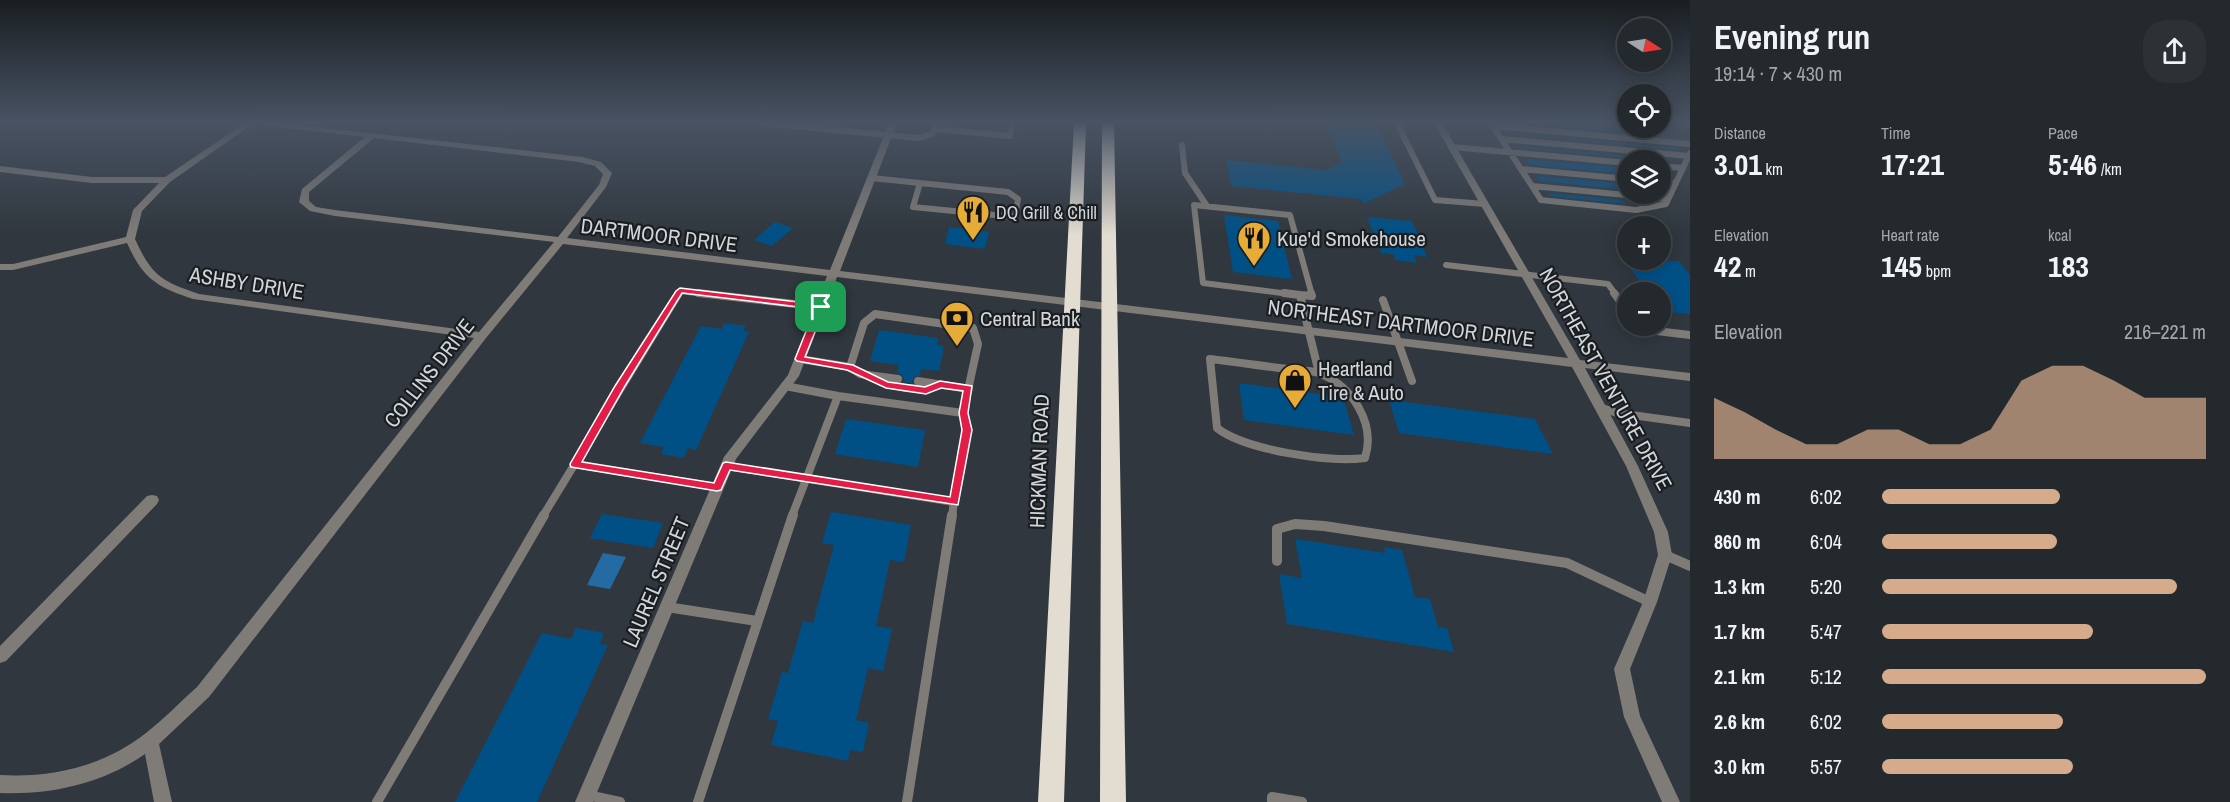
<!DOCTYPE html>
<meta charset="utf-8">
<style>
:root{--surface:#24292e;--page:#2c3136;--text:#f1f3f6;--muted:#a3a6aa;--line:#41454a;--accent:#d6ab8b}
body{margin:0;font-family:"Archivo Narrow",sans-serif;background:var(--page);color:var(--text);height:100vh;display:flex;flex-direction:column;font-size:22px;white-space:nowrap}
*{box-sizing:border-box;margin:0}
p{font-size:20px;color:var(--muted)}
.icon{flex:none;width:33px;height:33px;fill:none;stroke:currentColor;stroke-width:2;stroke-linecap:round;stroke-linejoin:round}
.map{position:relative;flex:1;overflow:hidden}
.panel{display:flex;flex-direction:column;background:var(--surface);width:540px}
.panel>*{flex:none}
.needle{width:39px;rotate:102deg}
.fabs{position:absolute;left:1617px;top:18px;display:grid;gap:12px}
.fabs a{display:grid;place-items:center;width:54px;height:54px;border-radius:50%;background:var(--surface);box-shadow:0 3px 15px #0003,0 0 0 2px var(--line);font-size:30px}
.pin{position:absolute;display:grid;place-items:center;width:51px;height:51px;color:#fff;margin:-26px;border-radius:12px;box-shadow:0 3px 9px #0006}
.round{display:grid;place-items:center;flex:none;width:63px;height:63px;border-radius:24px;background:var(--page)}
.head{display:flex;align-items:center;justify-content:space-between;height:102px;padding:0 24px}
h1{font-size:33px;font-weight:700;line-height:45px}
.figures{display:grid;grid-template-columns:repeat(3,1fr);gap:9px;height:102px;padding:6px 24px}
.figures div{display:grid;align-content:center}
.figures b{font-size:30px;font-weight:700}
.figures small{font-size:16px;font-weight:400}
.figures p{font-size:16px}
.chart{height:168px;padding:12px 24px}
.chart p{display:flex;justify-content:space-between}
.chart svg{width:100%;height:108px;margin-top:6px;fill:var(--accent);opacity:.7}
ul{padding:0 24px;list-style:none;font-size:20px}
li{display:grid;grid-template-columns:96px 72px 1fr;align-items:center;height:45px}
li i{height:15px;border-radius:8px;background:var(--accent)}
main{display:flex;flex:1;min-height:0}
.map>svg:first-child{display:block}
.water{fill:#256ba3}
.building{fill:#005086}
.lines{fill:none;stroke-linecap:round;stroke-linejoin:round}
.lane-far2{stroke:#7f7c78;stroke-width:6}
.lane-far1{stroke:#7f7c78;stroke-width:8}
.lane{stroke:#7f7c78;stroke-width:10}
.street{fill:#7f7c78;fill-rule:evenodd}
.highway{fill:#e3dcd1;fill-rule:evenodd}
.route{fill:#e11d48;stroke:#fff;stroke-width:1.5;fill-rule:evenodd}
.labels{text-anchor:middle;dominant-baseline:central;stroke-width:4.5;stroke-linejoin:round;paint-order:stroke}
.far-poi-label{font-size:18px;fill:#d1d6da;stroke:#1b1e21;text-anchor:start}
.street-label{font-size:21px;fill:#d1d6da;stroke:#1b1e21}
.poi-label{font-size:21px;fill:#d1d6da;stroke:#1b1e21;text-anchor:start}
</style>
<main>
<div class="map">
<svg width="1690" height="802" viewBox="0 0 1690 802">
<rect width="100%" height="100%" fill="#30373e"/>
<path class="water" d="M603 553 626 557 610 589 587 585Z"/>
<path class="building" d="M1327 123H1376L1405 184 1363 204 1361 199 1231 186 1226 160 1325 170 1342 163Z
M1515 123H1628V128H1657L1668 137Z
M1507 133 1679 148 1680 150 1508 134Z
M1516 146 1670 160H1671H1633L1628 158 1518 148Z
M1526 159 1628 168V174L1530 165Z
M1536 176 1628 184V190L1540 181Z
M1548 193 1622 200 1625 204 1550 196Z
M1224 215 1278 221 1292 279 1233 272Z
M1367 217 1412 221 1427 257 1414 255 1417 263 1396 260 1393 254 1381 253Z
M775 222 793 228 772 246 754 240Z
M949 227 989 232 985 249 945 244Z
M1624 260 1679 261 1690 275V314L1660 311V292H1648Z
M724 323 746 326 743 331 749 332 696 450 688 448 684 458 661 454 664 447 640 443 701 326 722 329Z
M879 330 938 338 937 345 944 346 939 371 921 369 920 375 914 377 912 383 905 382 902 375 897 373 899 365 870 361Z
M1239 383 1343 397 1354 435 1244 420Z
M1389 400 1535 419 1553 454 1399 433Z
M846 419 925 430 918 467 835 454Z
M831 512 911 525 904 562 890 560 876 626 892 629 883 671 868 668 856 720 869 723 863 752 850 750 848 761 771 745 778 721 768 719 782 672 788 673 803 621 813 623 834 545 822 543Z
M602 514 663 523 653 548 590 538Z
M1295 539 1385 553 1384 547 1402 550 1415 597 1430 599 1438 627 1447 628 1454 652 1287 624 1279 574 1302 578Z
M576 628 604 633 600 644 608 645 537 802H455L542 633 571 639Z"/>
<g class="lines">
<path class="lane-far2" d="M763 123 918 138 932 134 937 123
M1397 123 1435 200 1485 204
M1491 123 1541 200 1636 210 1666 204 1690 153
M1493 126 1690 144
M935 129 1010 136 1012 123
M1502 139 1689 156
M1182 145 1185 173 1207 206
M1452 147 1628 163
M1660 166 1683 168
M1521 169 1628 179
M872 178 920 183
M1660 182 1676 183
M920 183 1008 192 1018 199 1015 217 913 207Z
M1532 186 1668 199
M1446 265 1608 284 1616 295
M678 295 680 291 712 295
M1297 295 1203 283 1194 205 1290 215 1312 295"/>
<path class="lane-far1" d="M698 293 821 307
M1284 293 1300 295
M1614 293 1628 312
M1300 295 1312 296 1311 293
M1300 295 1319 373
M1383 300 1412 381
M1637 326 1640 329 1690 335
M800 359 850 367 864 323 875 314 973 328 978 344 963 413
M1210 359C1236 362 1262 366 1288 369 1297 370 1310 370 1319 373 1352 386 1376 423 1365 458 1330 463 1245 450 1217 428Z
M850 367 860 374 898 379
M869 375C892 388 915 393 941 385
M918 381 969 389
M1602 408 1617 413 1690 423
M575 464 717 487
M726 466 954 502 967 430 963 413 838 396 785 386
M543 516 679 293
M792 516 838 396
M952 516 954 502"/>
<path class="lane" d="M1665 555 1690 566
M1277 561V529L1295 524 1324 526 1567 563 1650 602
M667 607 757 621
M587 795 620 802
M377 802 544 515
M698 802 793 515
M907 802 952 515
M1272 802V797L1302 802"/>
<path class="street" d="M245 123H254L170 182 142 211 135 239C152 276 161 281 199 294L479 332 554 242 335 216 310 211 299 202 302 189 365 137 260 125 256 123H279L583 157 601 162 612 173 606 187 567 238 830 270 889 123H897L840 271 1568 358 1434 123H1442L1580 360 1690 373V381L1585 368 1638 466 1668 532 1672 555 1657 602 1630 669 1640 716 1680 802H1662L1624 717 1614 669 1643 602 1658 555 1654 532 1626 466 1572 367 837 277 799 376 736 459 593 802H575L724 457 788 375 827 276 563 244 486 338 209 697 159 744 172 802H154L145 754C102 784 51 795 0 793V775C53 778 104 766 146 733 164 719 180 702 197 687L474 338 193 299C157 287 143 279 127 243L13 270H0V264H13L126 237 133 210 159 183H92L0 172V166L92 177H165ZM374 138 579 162 595 166 603 174 599 185 558 237 335 210 316 207 309 201V192Z
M152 495 157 496 159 500 157 504 6 661 0 663V646L147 496Z"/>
<path class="highway" d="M1074 123H1086L1064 802H1038Z
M1102 123H1114L1126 802H1100Z"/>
</g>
<linearGradient id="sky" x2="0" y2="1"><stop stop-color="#1a1e22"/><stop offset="0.52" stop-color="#485363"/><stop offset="1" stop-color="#485363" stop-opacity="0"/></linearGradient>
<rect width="1690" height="235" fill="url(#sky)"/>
<path class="route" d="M680 288 824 305 825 307 805 357 853 365 888 382 925 387 940 381 972 386 968 413 972 430 958 505 730 470 721 490 717 491 571 467 570 464 615 386 676 291ZM682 293 815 309 795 359 797 361 847 370 886 388 926 394 941 388 963 391 959 413 962 430 950 497 726 462 723 463 714 483 582 462 625 386Z"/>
<defs>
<symbol id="restaurant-pin" viewBox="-11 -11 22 30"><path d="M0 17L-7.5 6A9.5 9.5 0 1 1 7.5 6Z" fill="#e7ac37" stroke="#1b1e21"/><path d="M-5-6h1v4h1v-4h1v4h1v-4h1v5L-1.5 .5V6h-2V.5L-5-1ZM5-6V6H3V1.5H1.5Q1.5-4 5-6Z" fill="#111"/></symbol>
<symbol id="bank-pin" viewBox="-11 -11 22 30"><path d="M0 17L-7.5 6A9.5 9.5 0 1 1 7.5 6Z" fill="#e7ac37" stroke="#1b1e21"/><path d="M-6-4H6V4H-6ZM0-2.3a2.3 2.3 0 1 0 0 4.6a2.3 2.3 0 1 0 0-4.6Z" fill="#111"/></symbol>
<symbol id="shop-pin" viewBox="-11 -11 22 30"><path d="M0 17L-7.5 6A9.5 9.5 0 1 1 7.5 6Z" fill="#e7ac37" stroke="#1b1e21"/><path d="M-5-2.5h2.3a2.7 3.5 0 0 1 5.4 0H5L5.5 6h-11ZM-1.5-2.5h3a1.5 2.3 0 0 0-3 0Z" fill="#111"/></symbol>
</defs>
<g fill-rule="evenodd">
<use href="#restaurant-pin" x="954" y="193" width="38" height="52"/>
<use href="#restaurant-pin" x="1235" y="219" width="38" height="52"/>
<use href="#bank-pin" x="938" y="299" width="38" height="52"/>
<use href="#shop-pin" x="1276" y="361" width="38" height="52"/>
</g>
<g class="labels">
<g class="far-poi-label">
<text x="996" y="212">DQ Grill &amp; Chill</text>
</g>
<g class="street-label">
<text transform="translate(659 235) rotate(7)">DARTMOOR DRIVE</text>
<text transform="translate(247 283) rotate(9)">ASHBY DRIVE</text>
<text transform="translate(1401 323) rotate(7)">NORTHEAST DARTMOOR DRIVE</text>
<text transform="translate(429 373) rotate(-52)">COLLINS DRIVE</text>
<text transform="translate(1606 379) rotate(61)">NORTHEAST VENTURE DRIVE</text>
<text transform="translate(1039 461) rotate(-88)">HICKMAN ROAD</text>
<text transform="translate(656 582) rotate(-67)">LAUREL STREET</text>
</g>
<g class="poi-label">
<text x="1277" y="238">Kue'd Smokehouse</text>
<text x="980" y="318">Central Bank</text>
<text x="1318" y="368">Heartland<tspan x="1318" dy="24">Tire &amp; Auto</tspan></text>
</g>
</g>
</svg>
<div class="fabs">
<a><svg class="needle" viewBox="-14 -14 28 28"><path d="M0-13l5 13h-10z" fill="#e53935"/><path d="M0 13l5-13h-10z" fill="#a3a6aa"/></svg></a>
<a><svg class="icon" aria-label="locate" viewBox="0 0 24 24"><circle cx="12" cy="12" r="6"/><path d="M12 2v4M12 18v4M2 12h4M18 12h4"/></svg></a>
<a><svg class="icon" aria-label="layers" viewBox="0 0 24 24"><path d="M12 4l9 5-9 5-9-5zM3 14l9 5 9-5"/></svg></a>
<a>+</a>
<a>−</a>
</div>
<div class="pin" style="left:821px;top:307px;background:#1e9e55"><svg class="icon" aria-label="arrive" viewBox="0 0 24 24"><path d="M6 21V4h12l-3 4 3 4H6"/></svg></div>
</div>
<section class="panel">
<div class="head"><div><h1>Evening run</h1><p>19:14 · 7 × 430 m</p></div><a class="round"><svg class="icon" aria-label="share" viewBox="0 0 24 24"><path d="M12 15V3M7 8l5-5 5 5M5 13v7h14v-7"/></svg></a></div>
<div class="figures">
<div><p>Distance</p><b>3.01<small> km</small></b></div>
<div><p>Time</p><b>17:21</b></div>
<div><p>Pace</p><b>5:46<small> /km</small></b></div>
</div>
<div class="figures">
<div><p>Elevation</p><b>42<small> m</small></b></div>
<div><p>Heart rate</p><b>145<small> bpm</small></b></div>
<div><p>kcal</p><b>183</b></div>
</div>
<div class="chart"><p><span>Elevation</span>216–221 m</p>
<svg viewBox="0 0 160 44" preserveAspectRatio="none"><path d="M0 44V19L10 25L20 32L30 38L40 38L50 32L60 32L70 38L80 38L90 32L100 12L110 6L120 6L130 12L140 19L150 19L160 19V44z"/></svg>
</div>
<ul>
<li><b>430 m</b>6:02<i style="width:55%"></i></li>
<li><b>860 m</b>6:04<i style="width:54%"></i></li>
<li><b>1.3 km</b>5:20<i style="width:91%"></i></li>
<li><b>1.7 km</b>5:47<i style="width:65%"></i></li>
<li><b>2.1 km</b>5:12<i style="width:100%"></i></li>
<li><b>2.6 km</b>6:02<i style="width:56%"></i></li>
<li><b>3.0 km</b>5:57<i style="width:59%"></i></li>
</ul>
</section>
</main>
